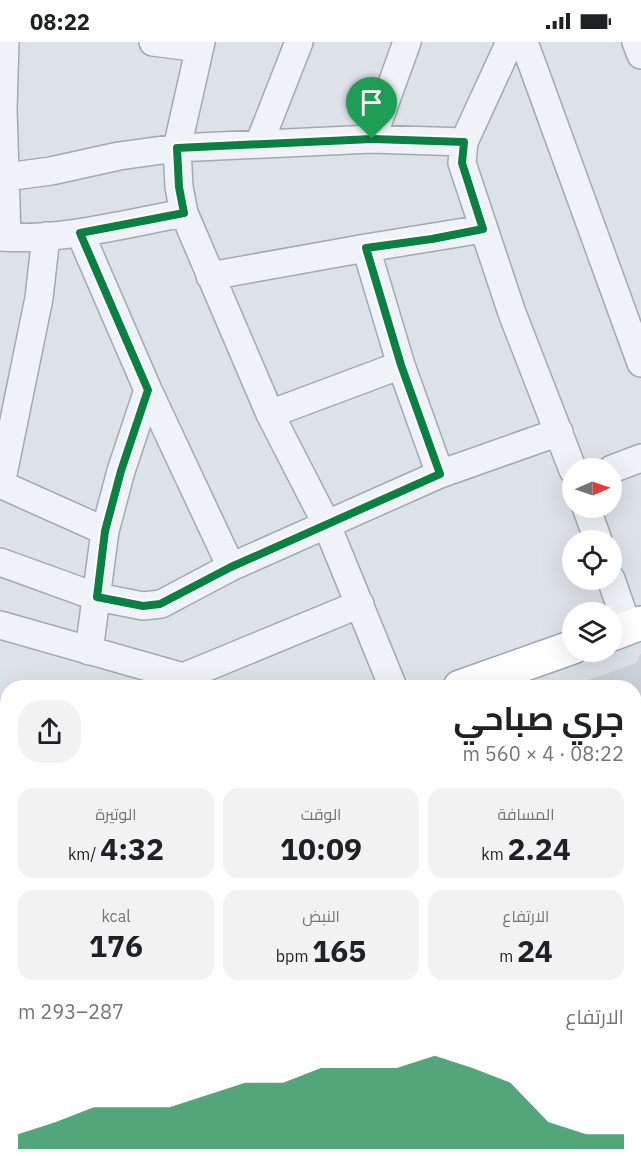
<!DOCTYPE html>
<html lang="ar">
<meta charset="utf-8">
<style>
:root{--surface:#fff;--page:#f2f2f2;--text:#202124;--muted:#757577;--accent:#0b8043}
body{margin:0;font-family:"IBM Plex Sans",Cairo,sans-serif;background:var(--page);color:var(--text);direction:rtl;height:100vh;display:flex;flex-direction:column;font-size:22px;white-space:nowrap}
*{box-sizing:border-box;margin:0}
p{font-size:20px;color:var(--muted)}
.icon{flex:none;width:33px;height:33px;fill:none;stroke:currentColor;stroke-width:2;stroke-linecap:round;stroke-linejoin:round}
.map{position:relative;flex:1;overflow:hidden;direction:ltr}
.side{position:absolute;left:0px;top:638px;width:642px;height:488px;display:flex;flex-direction:column;background:var(--surface);border-radius:24px 24px 0 0;box-shadow:0 6px 24px #0002;direction:rtl}
.side>*{flex:none}
.needle{width:39px;rotate:88deg}
.tools{position:absolute;left:562px;top:416px;display:grid;gap:12px}
.tools a{display:grid;place-items:center;width:60px;height:60px;border-radius:50%;background:var(--surface);box-shadow:0 6px 24px #0002;font-size:30px}
.pin{position:absolute;display:grid;place-items:center;width:51px;height:51px;color:#fff;margin:-62px -26px;border-radius:50% 50% 50% 0;rotate:-45deg;box-shadow:0 0 6px #0007}
.pin .icon{rotate:45deg}
.round{display:grid;place-items:center;flex:none;width:63px;height:63px;border-radius:24px;background:var(--page)}
.overview{display:flex;align-items:center;justify-content:space-between;height:102px;padding:0 18px}
h1{font-size:33px;font-weight:700;line-height:45px}
.stats{display:grid;grid-template-columns:repeat(3,1fr);gap:9px;height:102px;padding:6px 18px}
.stats div{display:grid;align-content:center;border-radius:15px;background:var(--page);text-align:center}
.stats b{font-size:30px;font-weight:700}
.stats small{font-size:16px;font-weight:400}
.stats p{font-size:16px}
.chart{height:168px;padding:12px 18px}
.chart p{display:flex;justify-content:space-between}
.chart svg{width:100%;height:108px;margin-top:6px;fill:var(--accent);opacity:.7}
.status{display:flex;justify-content:space-between;align-items:center;height:42px;padding:0 30px;background:var(--surface);direction:ltr}
.status svg{height:16px;fill:currentColor}
.map>svg:first-child{display:block}
.built{fill:#cad1da}
.lines{fill:none;stroke-linecap:round;stroke-linejoin:round}
.minor-casing{stroke:#a1aab2;stroke-width:30}
.major-casing{stroke:#9ba8b4;stroke-width:36}
.minor{stroke:#eff2f6;stroke-width:27}
.major{stroke:#fff;stroke-width:33}
.route-casing{stroke:#fff;stroke-width:12}
.route{stroke:#0b8043;stroke-width:8}
</style>
<div class="status"><b>08:22</b><svg viewBox="0 0 49 12"><path d="M0 12V9h3v3zM5 12V6h3v6zM10 12V3h3v9zM15 12V0h3v12zM26 1h20v11H26zM47 4h2v5h-2z"/></svg></div>
<div class="map">
<svg width="641" height="1124" viewBox="0 0 641 1124">
<rect width="100%" height="100%" fill="#dce2e8"/>
<path class="built" d="M641 611V858L635 863 634 645H569L636 621Z"/>
<g class="lines">
<defs>
<path id="minor" d="M5 0 3 67 7 195
M153 0 199 6
M201 0 177 106 179 145 184 171 270 372 326 481 393 645
M510 0 464 100 462 121 512 271 573 428
M524 0 641 321
M636 0 641 13
M372 97 407 0
M259 102 299 0
M6 135 51 129 119 114 177 106 372 97 464 100
M80 191 148 348 231 525
M0 195C62 199 124 182 184 171
M366 206 401 323 440 432
M210 234 366 206 483 187
M270 372 401 323
M612 427 641 416
M0 442 105 489
M1 442 39 256 46 194
M586 465 598 498
M0 520 97 555 143 564 161 562 231 525 440 432 559 390
M611 537 628 586
M0 583 183 635 197 645
M89 609 105 489 121 429 148 348
M183 635 360 562
M634 878 641 875
M415 1118 420 1124
M521 1118 524 1124
M289 1124 296 1118"/>
<path id="major" d="M612 592 641 581
M460 645 573 605
M0 743 8 742"/>
</defs>
<use href="#minor" class="minor-casing"/>
<use href="#major" class="major-casing"/>
<use href="#minor" class="minor"/>
<use href="#major" class="major"/>
</g>
<g class="lines">
<defs>
<path id="route" d="M372 97 464 100 462 121 483 187 432 197 366 206 401 323 440 432 231 525 160 562 143 564 97 555 105 489 121 429 148 348 80 191 184 171 179 145 177 106Z"/>
</defs>
<use href="#route" class="route-casing"/>
<use href="#route" class="route"/>
</g>
</svg>
<div class="tools">
<a><svg class="needle" viewBox="-14 -14 28 28"><path d="M0-13l5 13h-10z" fill="#e53935"/><path d="M0 13l5-13h-10z" fill="#757577"/></svg></a>
<a><svg class="icon" aria-label="locate" viewBox="0 0 24 24"><circle cx="12" cy="12" r="6"/><path d="M12 2v4M12 18v4M2 12h4M18 12h4"/></svg></a>
<a><svg class="icon" aria-label="layers" viewBox="0 0 24 24"><path d="M12 4l9 5-9 5-9-5zM3 14l9 5 9-5"/></svg></a>
</div>
<div class="pin" style="left:372px;top:97px;background:#1e9e55"><svg class="icon" aria-label="arrive" viewBox="0 0 24 24"><path d="M6 21V4h12l-3 4 3 4H6"/></svg></div>
<section class="side">
<div class="overview"><div><h1>جري صباحي</h1><p>08:22 · 4 × 560 m</p></div><a class="round"><svg class="icon" aria-label="share" viewBox="0 0 24 24"><path d="M12 15V3M7 8l5-5 5 5M5 13v7h14v-7"/></svg></a></div>
<div class="stats">
<div><p>المسافة</p><b>2.24<small> km</small></b></div>
<div><p>الوقت</p><b>10:09</b></div>
<div><p>الوتيرة</p><b>4:32<small> /km</small></b></div>
</div>
<div class="stats">
<div><p>الارتفاع</p><b>24<small> m</small></b></div>
<div><p>النبض</p><b>165<small> bpm</small></b></div>
<div><p>kcal</p><b>176</b></div>
</div>
<div class="chart"><p><span>الارتفاع</span>287–293 m</p>
<svg viewBox="0 0 160 44" preserveAspectRatio="none"><path d="M0 44V38L10 33L20 27L30 27L40 27L50 22L60 17L70 17L80 11L90 11L100 11L110 6L120 11L130 17L140 33L150 38L160 38V44z"/></svg>
</div>
</section>
</div>
